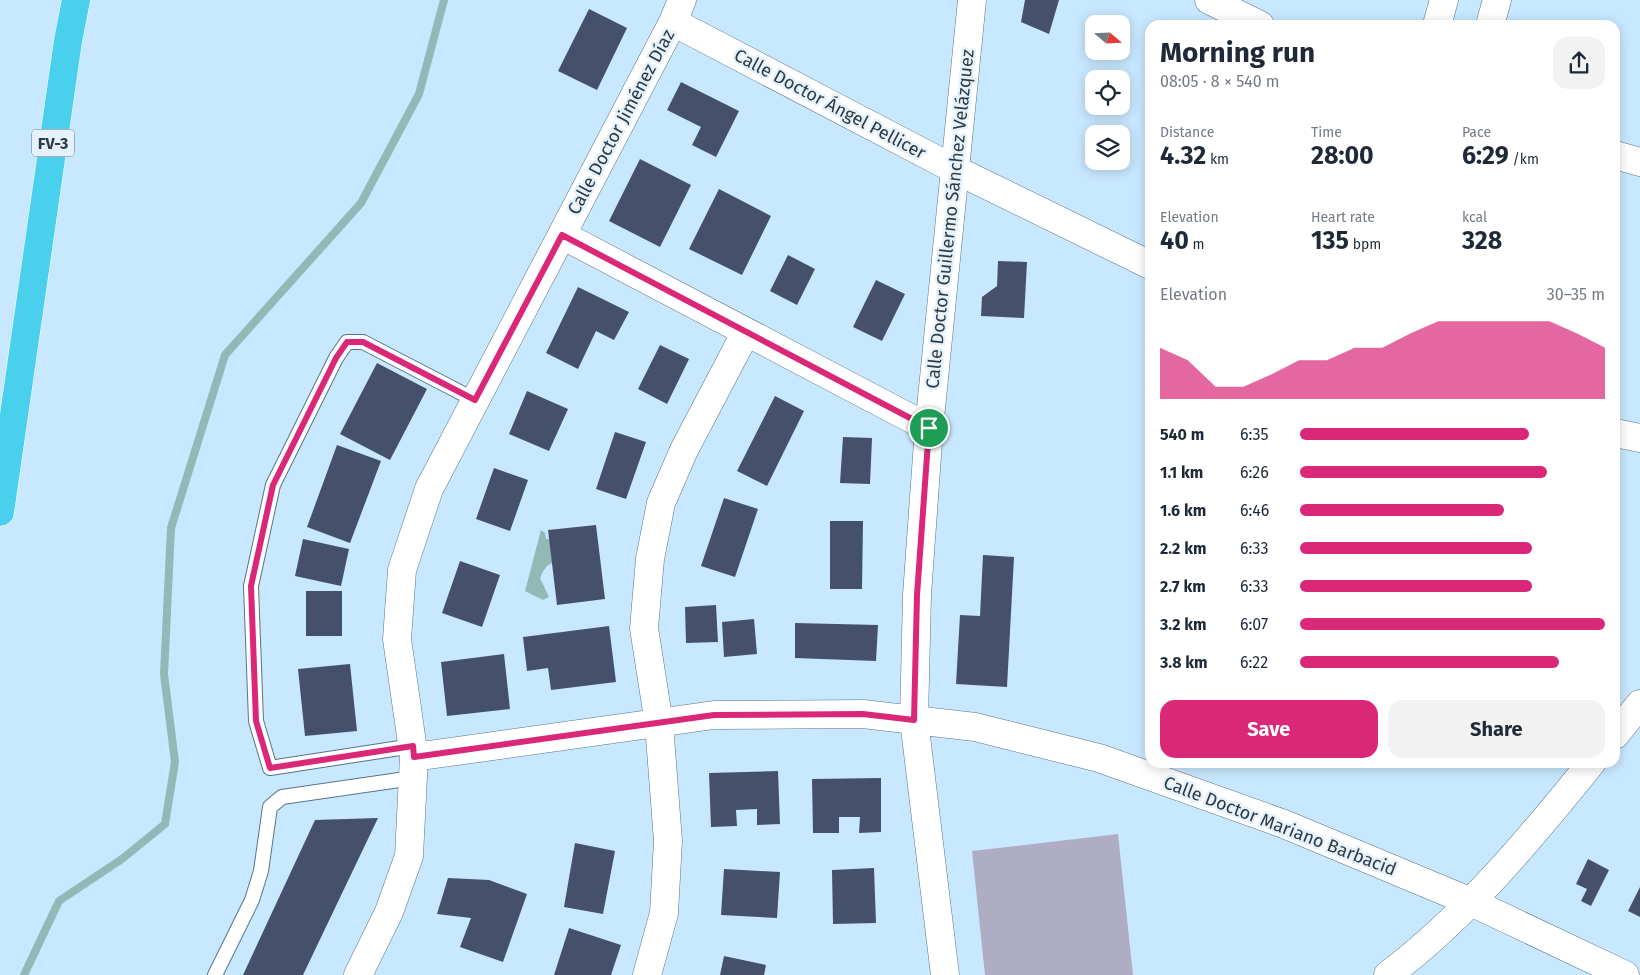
<!DOCTYPE html>
<meta charset="utf-8">
<style>
:root{--surface:#fff;--page:#f2f2f3;--text:#1f2937;--muted:#747a83;--accent:#db2777}
body{margin:0;font-family:"Fira Sans",sans-serif;background:var(--page);color:var(--text);height:100vh;display:flex;flex-direction:column;font-size:19px;white-space:nowrap}
*{box-sizing:border-box;margin:0}
p{font-size:16px;color:var(--muted)}
.icon{flex:none;width:28px;height:28px;fill:none;stroke:currentColor;stroke-width:2;stroke-linecap:round;stroke-linejoin:round}
.map{position:relative;flex:1;overflow:hidden}
.side{position:absolute;left:1145px;top:20px;width:475px;height:748px;display:flex;flex-direction:column;background:var(--surface);border-radius:15px;box-shadow:0 2px 12px #0003}
.side>*{flex:none}
.needle{width:32px;rotate:109deg}
.controls{position:absolute;left:1085px;top:15px;display:grid;gap:10px}
.controls a{display:grid;place-items:center;width:45px;height:45px;border-radius:10px;background:var(--surface);box-shadow:0 2px 12px #0003;font-size:25px}
.pin{position:absolute;display:grid;place-items:center;width:42px;height:42px;color:#fff;margin:-21px;border:2px solid #fff;border-radius:50%;box-shadow:0 1px 5px #0007}
.round{display:grid;place-items:center;flex:none;width:52px;height:52px;border-radius:15px;background:var(--page)}
.headline{display:flex;align-items:center;justify-content:space-between;height:85px;padding:0 15px}
h1{font-size:28px;font-weight:700;line-height:38px}
.stats{display:grid;grid-template-columns:repeat(3,1fr);gap:8px;height:85px;padding:5px 15px}
.stats div{display:grid;align-content:center}
.stats b{font-size:25px;font-weight:700}
.stats small{font-size:14px;font-weight:400}
.stats p{font-size:14px}
.chart{height:140px;padding:10px 15px}
.chart p{display:flex;justify-content:space-between}
.chart svg{width:100%;height:90px;margin-top:5px;fill:var(--accent);opacity:.7}
.primary-button{display:flex;gap:10px;margin-top:auto;padding:10px 15px}
.primary-button a{flex:1;height:58px;border-radius:15px;background:var(--accent);color:#fff;font-size:20px;font-weight:700;line-height:58px;text-align:center}
.primary-button a+a{background:var(--page);color:var(--text)}
ul{padding:0 15px;list-style:none;font-size:16px}
li{display:grid;grid-template-columns:80px 60px 1fr;align-items:center;height:38px}
li i{height:12px;border-radius:6px;background:var(--accent)}
.map>svg:first-child{display:block}
.green{fill:#afadc4}
.water{fill:#93b8b5}
.lines{fill:none;stroke-linecap:round;stroke-linejoin:round}
.stream{stroke:#93b8b5;stroke-width:8}
.building{fill:#45516b}
.lane-casing{stroke:#587488;stroke-width:16}
.street-casing{stroke:#587488;stroke-width:29}
.highway-casing{stroke:#fff;stroke-width:29}
.lane{stroke:#fff;stroke-width:14}
.street{stroke:#fff;stroke-width:28}
.highway{stroke:#49d0ec;stroke-width:28}
.route-casing{stroke:#fff;stroke-width:10}
.route{stroke:#db2777;stroke-width:6}
.labels{text-anchor:middle;dominant-baseline:central;stroke-width:5;stroke-linejoin:round;paint-order:stroke}
.shield{fill:#e6f2fb;stroke:#65727b;stroke-width:1}
.shield-label{font-size:16px;font-weight:bold;fill:#2e3b44}
.street-label{font-size:18px;fill:#2e3b44;stroke:#e6f2fb}
</style>
<div class="map">
<svg width="1640" height="975" viewBox="0 0 1640 975">
<rect width="100%" height="100%" fill="#c8e8ff"/>
<path class="green" d="M1118 834 1133 975H985L972 851Z"/>
<path class="water" d="M541 530 545 533 546 539 567 537 564 559C551 562 545 565 540 578L549 597 543 600 525 591Z"/>
<g class="lines">
<path class="stream" d="M24 975 59 901 122 859 165 824 175 762 164 674 171 528 225 355 361 203 419 94 444 0"/>
</g>
<path class="building" d="M1025 0H1059L1049 34 1021 22Z
M589 9 627 28 597 90 558 71Z
M681 82 739 111 716 157 692 145 701 127 667 110Z
M640 159 691 185 660 247 609 221Z
M719 189 771 216 742 275 689 249Z
M788 255 815 269 797 305 770 291Z
M998 261 1027 262 1024 318 981 316 982 297 997 286Z
M876 280 905 294 882 341 853 327Z
M578 287 629 312 614 340 596 331 578 369 546 353Z
M660 345 689 359 667 404 638 389Z
M377 363 427 389 390 460 340 434Z
M527 391 568 409 549 451 509 434Z
M775 396 804 411 767 486 737 471Z
M615 432 646 442 626 499 596 489Z
M843 437 872 438 870 484 840 483Z
M337 445 381 461 350 543 307 527Z
M494 468 528 480 510 531 476 519Z
M724 498 758 509 735 577 701 566Z
M830 521H863L862 589H830Z
M596 525 605 599 557 605 548 530Z
M303 539 349 549 341 586 295 576Z
M983 555 1014 557 1007 687 956 684 960 615 980 616Z
M460 561 500 575 482 627 442 613Z
M306 591H342V636H306Z
M716 605 718 642 686 643 685 607Z
M754 619 757 654 724 657 722 622Z
M795 623 878 625 876 661 795 658Z
M609 626 616 682 551 690 548 668 527 671 523 637Z
M504 654 510 709 447 716 441 662Z
M350 664 357 731 305 736 298 669Z
M778 771 780 824 757 825V809L736 810 737 826 711 827 709 773Z
M881 778V832L859 833 860 817H839V833H813L812 779Z
M378 818 303 975H243L315 820Z
M575 843 615 851 603 914 564 907Z
M1588 859 1609 870 1591 906 1581 901 1587 889 1576 884Z
M874 868 876 923 833 924 832 870Z
M724 869 780 872 777 918 721 915Z
M448 878 489 880 527 894 503 962 460 947 471 918 437 914Z
M1640 887V917L1628 911Z
M569 928 621 945 611 975H554Z
M724 956 766 965 764 975H720Z"/>
<g class="lines">
<defs>
<path id="lane" d="M413 746 270 768 256 721 251 586 273 485 336 358 347 342H363L475 400
M215 975 252 900 261 871 270 807 282 797 413 778"/>
<path id="street" d="M1209 0 1260 25
M673 22 956 170 1150 265
M1437 25 1444 0
M1490 25 1497 0
M1615 155 1640 162
M562 235 929 428
M1615 433 1640 438
M1615 735 1640 704
M414 757 714 715 863 714 975 727 1099 758 1284 824 1471 902 1625 975
M358 975 389 912 409 856 414 757 397 639 402 570 429 489 673 22 682 0
M647 975 664 913 668 841 659 724 644 628 650 559 661 503 684 450 746 332
M945 975 914 720 917 595 929 428 972 0
M1388 975C1466 916 1531 838 1592 762"/>
<path id="highway" d="M0 512 68 41 76 0"/>
</defs>
<use href="#lane" class="lane-casing"/>
<use href="#street" class="street-casing"/>
<use href="#highway" class="highway-casing"/>
<use href="#lane" class="lane"/>
<use href="#street" class="street"/>
<use href="#highway" class="highway"/>
</g>
<g class="lines">
<defs>
<path id="route" d="M562 235 929 428 917 595 914 720 863 714 714 715 414 757 413 746 270 768 256 721 251 586 273 485 336 358 347 342H363L475 400Z"/>
</defs>
<use href="#route" class="route-casing"/>
<use href="#route" class="route"/>
</g>
<g class="labels">
<rect class="shield" x="32" y="129.5" width="42" height="27" rx="4"/>
<g class="shield-label">
<text x="53" y="143">FV-3</text>
</g>
<g class="street-label">
<text transform="translate(830 104) rotate(28)">Calle Doctor Ángel Pellicer</text>
<text transform="translate(621 122) rotate(-62)">Calle Doctor Jiménez Díaz</text>
<text transform="translate(950 219) rotate(-84)">Calle Doctor Guillermo Sánchez Velázquez</text>
<text transform="translate(1280 826) rotate(21)">Calle Doctor Mariano Barbacid</text>
</g>
</g>
</svg>
<div class="controls">
<a><svg class="needle" viewBox="-14 -14 28 28"><path d="M0-13l5 13h-10z" fill="#e53935"/><path d="M0 13l5-13h-10z" fill="#747a83"/></svg></a>
<a><svg class="icon" aria-label="locate" viewBox="0 0 24 24"><circle cx="12" cy="12" r="6"/><path d="M12 2v4M12 18v4M2 12h4M18 12h4"/></svg></a>
<a><svg class="icon" aria-label="layers" viewBox="0 0 24 24"><path d="M12 4l9 5-9 5-9-5zM3 14l9 5 9-5"/></svg></a>
</div>
<div class="pin" style="left:929px;top:428px;background:#1e9e55"><svg class="icon" aria-label="arrive" viewBox="0 0 24 24"><path d="M6 21V4h12l-3 4 3 4H6"/></svg></div>
<section class="side">
<div class="headline"><div><h1>Morning run</h1><p>08:05 · 8 × 540 m</p></div><a class="round"><svg class="icon" aria-label="share" viewBox="0 0 24 24"><path d="M12 15V3M7 8l5-5 5 5M5 13v7h14v-7"/></svg></a></div>
<div class="stats">
<div><p>Distance</p><b>4.32<small> km</small></b></div>
<div><p>Time</p><b>28:00</b></div>
<div><p>Pace</p><b>6:29<small> /km</small></b></div>
</div>
<div class="stats">
<div><p>Elevation</p><b>40<small> m</small></b></div>
<div><p>Heart rate</p><b>135<small> bpm</small></b></div>
<div><p>kcal</p><b>328</b></div>
</div>
<div class="chart"><p><span>Elevation</span>30–35 m</p>
<svg viewBox="0 0 160 44" preserveAspectRatio="none"><path d="M0 44V19L10 25L20 38L30 38L40 32L50 25L60 25L70 19L80 19L90 12L100 6L110 6L120 6L130 6L140 6L150 12L160 19V44z"/></svg>
</div>
<ul>
<li><b>540 m</b>6:35<i style="width:75%"></i></li>
<li><b>1.1 km</b>6:26<i style="width:81%"></i></li>
<li><b>1.6 km</b>6:46<i style="width:67%"></i></li>
<li><b>2.2 km</b>6:33<i style="width:76%"></i></li>
<li><b>2.7 km</b>6:33<i style="width:76%"></i></li>
<li><b>3.2 km</b>6:07<i style="width:100%"></i></li>
<li><b>3.8 km</b>6:22<i style="width:85%"></i></li>
</ul>
<div class="primary-button"><a>Save</a><a>Share</a></div>
</section>
</div>
